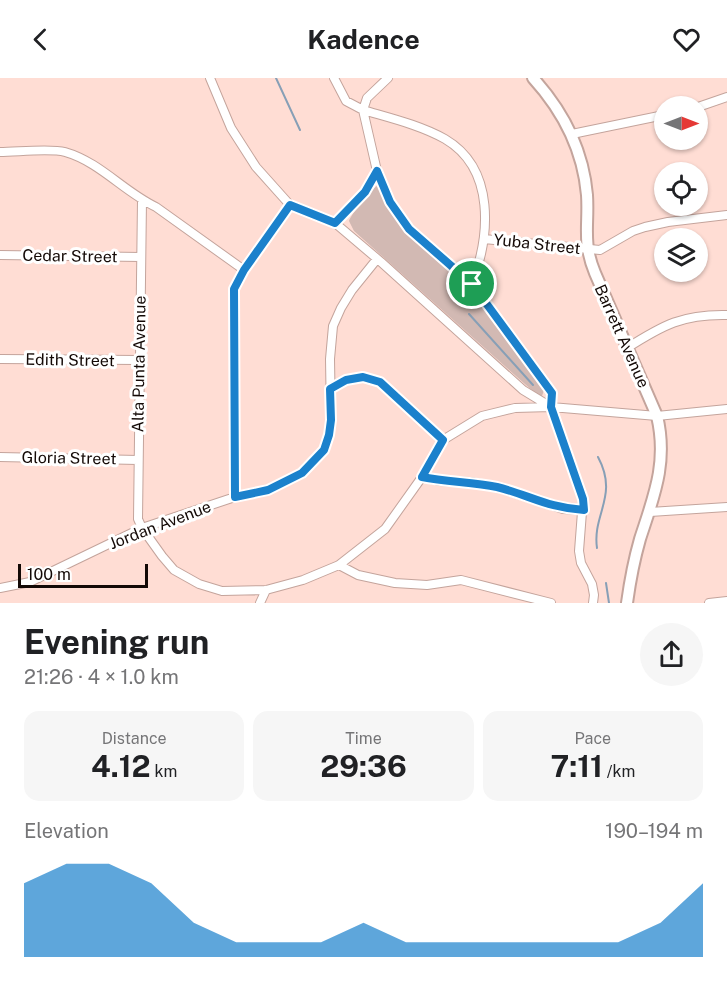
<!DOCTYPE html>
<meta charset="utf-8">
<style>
:root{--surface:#fff;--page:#f6f6f6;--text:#202124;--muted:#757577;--accent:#1b81cc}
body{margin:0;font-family:"Public Sans",sans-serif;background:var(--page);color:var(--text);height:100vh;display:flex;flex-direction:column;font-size:22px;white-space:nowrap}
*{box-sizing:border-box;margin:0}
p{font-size:20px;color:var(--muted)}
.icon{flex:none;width:33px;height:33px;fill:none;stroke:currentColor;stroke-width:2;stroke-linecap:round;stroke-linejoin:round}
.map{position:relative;height:525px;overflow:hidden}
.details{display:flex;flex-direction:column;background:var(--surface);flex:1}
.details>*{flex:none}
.needle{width:39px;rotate:90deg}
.buttons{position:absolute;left:654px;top:18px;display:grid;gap:12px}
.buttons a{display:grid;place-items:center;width:54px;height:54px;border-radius:50%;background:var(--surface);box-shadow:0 2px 4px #0004;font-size:30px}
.scale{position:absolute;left:18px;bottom:15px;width:130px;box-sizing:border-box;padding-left:6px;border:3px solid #130906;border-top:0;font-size:16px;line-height:21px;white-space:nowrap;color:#130906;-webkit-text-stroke:4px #fff;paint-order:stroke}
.pin{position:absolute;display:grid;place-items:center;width:51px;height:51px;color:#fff;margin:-26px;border:3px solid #fff;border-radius:50%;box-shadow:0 2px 6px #0007}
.round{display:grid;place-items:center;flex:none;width:63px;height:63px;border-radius:32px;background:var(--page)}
.overview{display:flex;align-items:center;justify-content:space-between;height:102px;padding:0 24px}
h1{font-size:33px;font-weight:700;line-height:45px}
.metrics{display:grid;grid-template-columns:repeat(3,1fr);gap:9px;height:102px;padding:6px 24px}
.metrics div{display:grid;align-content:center;border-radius:15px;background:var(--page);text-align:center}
.metrics b{font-size:30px;font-weight:700}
.metrics small{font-size:16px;font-weight:400}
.metrics p{font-size:16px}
.chart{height:168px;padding:12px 24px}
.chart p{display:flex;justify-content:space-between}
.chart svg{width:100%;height:108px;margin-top:6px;fill:var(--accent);opacity:.7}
header{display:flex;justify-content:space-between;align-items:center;height:78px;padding:0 24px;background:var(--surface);font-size:27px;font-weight:700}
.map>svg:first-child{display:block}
.green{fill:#d2b9b3}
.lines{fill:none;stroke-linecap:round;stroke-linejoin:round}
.stream{stroke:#879fb6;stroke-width:2}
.street-casing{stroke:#c4a49c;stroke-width:10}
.secondary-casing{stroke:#c4a49c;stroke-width:14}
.street{stroke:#fff;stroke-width:8}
.secondary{stroke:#fff;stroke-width:10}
.route-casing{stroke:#fff;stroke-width:12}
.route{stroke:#1b81cc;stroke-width:8}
.labels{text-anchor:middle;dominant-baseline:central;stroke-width:6;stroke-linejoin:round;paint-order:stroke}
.street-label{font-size:16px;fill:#130906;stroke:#fff}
</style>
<header><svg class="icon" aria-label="back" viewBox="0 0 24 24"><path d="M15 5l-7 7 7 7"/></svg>Kadence<svg class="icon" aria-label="heart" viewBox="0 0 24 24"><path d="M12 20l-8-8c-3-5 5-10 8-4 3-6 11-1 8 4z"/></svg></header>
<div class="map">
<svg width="727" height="525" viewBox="0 0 727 525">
<rect width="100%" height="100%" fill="#ffddd4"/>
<path class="green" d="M377 108 380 110 390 131 400 146 469 210 544 312 542 318 540 319 526 307 354 153 349 143C350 138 371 111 377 108Z"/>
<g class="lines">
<path class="stream" d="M276 0 300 52
M469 236 533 307
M597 470C592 436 619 418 598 379
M606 505 609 525"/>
<defs>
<path id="street" d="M210 0 231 50 256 89 290 127 335 145 381 184 523 312 551 329 583 421 579 473 581 485 592 506 594 517 593 525
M334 0 346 23 363 32 377 93 390 124 409 151 472 206 552 315 551 329
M388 0 367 20 363 32C390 40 420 47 445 61 496 91 490 158 472 206
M698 29 727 19
M572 56 664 37
M0 74C17 74 50 70 65 74 100 84 124 114 156 129L244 192
M142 122 138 441 142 450 162 478 174 492 199 506 222 513 266 512 303 502 339 487 385 451 422 399 443 362 482 338 515 330 551 329 657 338 727 331
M335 145 365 114 377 93
M484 161 600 172 633 153 645 149 668 144 727 137
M0 177 141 179
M627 270C663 247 683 236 727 237
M0 281 139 282
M330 311 346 302 363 299 380 304 443 362
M0 379 138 382
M422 399 439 403 470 404 500 410 563 431 584 432
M235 419 234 211 244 192 290 127
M650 434 727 429
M339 487 358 497 395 505 427 507 461 502 551 525
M0 510 30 504 142 450 235 419 268 412 302 395 324 372 329 357 331 342 330 281 333 248 341 230 352 212 377 181
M260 525 266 512
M709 525 727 523"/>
<path id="secondary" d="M533 0C563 33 583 71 587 117 589 147 582 164 595 195L657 338C668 384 654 418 640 461 634 482 630 503 627 525"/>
</defs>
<use href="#street" class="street-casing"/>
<use href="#secondary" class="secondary-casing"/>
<use href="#street" class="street"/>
<use href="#secondary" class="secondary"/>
</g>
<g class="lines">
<defs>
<path id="route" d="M377 93 390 124 409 151 472 206 552 315 551 329 583 421 584 432C548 430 529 417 497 409 472 404 447 404 422 399L443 362 380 304 363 299 346 302 330 311 331 342 329 357 324 372 302 395 268 412 235 419 234 211 244 192 290 127 335 145 365 114Z"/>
</defs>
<use href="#route" class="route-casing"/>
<use href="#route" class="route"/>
</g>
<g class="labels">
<g class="street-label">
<text transform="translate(537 166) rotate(6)">Yuba Street</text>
<text transform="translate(70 178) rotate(1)">Cedar Street</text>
<text transform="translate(622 258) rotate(66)">Barrett Avenue</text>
<text transform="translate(70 282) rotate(1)">Edith Street</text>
<text transform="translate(139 286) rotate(-89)">Alta Punta Avenue</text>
<text transform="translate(69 380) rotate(1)">Gloria Street</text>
<text transform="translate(160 447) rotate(-21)">Jordan Avenue</text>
</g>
</g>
</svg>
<div class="buttons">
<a><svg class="needle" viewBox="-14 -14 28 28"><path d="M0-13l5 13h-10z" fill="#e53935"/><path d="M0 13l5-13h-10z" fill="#757577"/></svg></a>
<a><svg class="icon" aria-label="locate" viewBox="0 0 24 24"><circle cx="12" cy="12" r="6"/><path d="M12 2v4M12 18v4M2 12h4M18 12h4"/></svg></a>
<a><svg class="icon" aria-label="layers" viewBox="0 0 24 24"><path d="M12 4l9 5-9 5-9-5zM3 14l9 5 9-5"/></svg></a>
</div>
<div class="scale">100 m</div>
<div class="pin" style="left:472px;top:206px;background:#1e9e55"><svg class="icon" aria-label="arrive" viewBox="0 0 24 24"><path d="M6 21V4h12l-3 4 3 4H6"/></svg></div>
</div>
<section class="details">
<div class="overview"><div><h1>Evening run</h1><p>21:26 · 4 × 1.0 km</p></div><a class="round"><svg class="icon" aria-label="share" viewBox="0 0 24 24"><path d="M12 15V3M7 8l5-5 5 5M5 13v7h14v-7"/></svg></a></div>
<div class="metrics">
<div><p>Distance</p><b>4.12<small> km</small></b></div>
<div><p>Time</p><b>29:36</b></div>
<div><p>Pace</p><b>7:11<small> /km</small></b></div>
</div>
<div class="chart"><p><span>Elevation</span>190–194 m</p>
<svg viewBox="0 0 160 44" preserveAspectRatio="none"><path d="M0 44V14L10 6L20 6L30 14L40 30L50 38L60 38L70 38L80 30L90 38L100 38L110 38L120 38L130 38L140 38L150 30L160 14V44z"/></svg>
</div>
</section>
